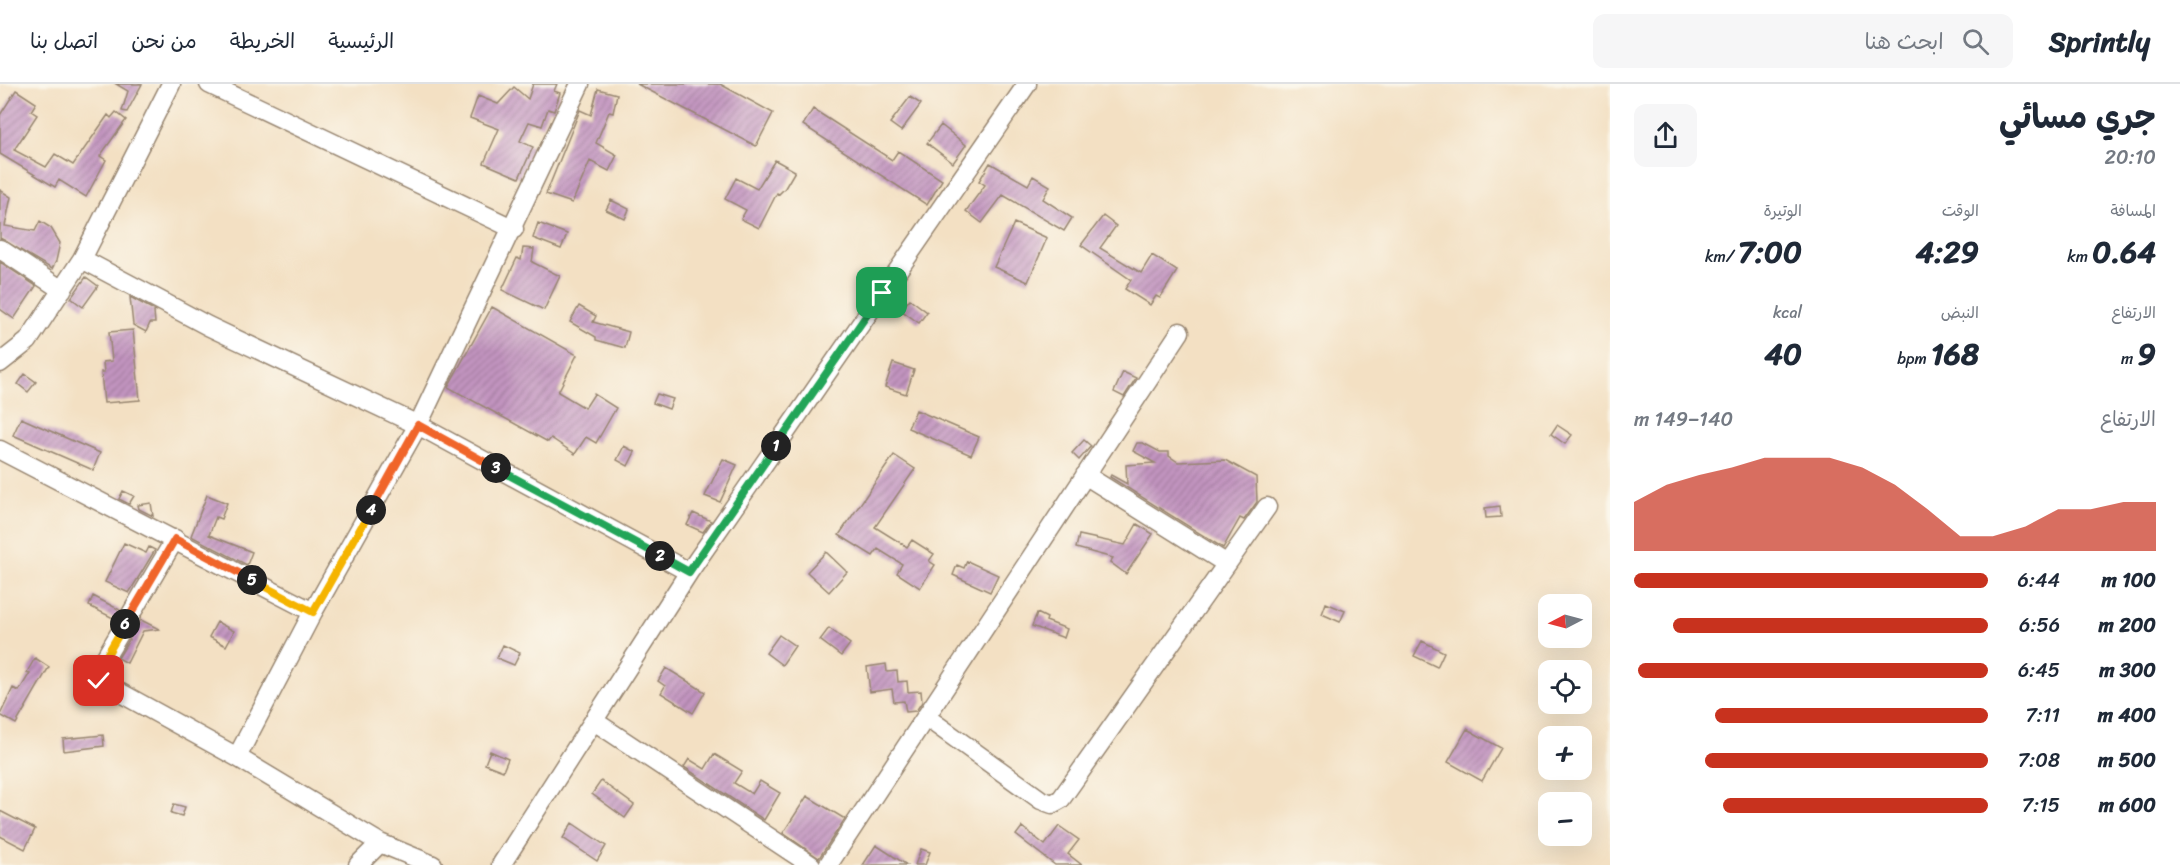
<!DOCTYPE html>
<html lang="ar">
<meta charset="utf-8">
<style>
:root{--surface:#fff;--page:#f6f6f7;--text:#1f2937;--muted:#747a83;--line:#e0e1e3;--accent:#c8321e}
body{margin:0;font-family:Sriracha,"Playpen Sans Arabic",sans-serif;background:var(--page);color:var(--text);direction:rtl;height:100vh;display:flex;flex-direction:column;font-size:22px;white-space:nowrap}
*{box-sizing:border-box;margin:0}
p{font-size:20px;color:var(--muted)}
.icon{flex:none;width:33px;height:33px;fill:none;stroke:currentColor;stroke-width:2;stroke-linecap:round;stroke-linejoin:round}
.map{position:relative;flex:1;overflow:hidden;direction:ltr}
.details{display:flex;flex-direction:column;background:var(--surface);width:570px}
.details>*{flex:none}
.needle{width:39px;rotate:264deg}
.controls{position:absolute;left:1538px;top:510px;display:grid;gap:12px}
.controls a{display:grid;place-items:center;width:54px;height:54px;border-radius:12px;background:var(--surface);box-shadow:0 6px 24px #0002;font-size:30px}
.pin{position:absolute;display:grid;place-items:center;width:51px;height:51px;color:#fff;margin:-26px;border-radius:12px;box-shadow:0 3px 9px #0006}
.km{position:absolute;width:30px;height:30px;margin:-15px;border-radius:50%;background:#222;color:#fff;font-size:16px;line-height:30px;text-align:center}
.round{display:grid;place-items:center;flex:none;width:63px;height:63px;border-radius:12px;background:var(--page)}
.summary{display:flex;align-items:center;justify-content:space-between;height:102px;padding:0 24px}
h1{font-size:33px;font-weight:700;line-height:45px}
.figures{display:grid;grid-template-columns:repeat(3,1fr);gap:9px;height:102px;padding:6px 24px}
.figures div{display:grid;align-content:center}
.figures b{font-size:30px;font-weight:700}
.figures small{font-size:16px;font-weight:400}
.figures p{font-size:16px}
.chart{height:168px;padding:12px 24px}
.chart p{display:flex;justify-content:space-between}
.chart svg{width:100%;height:108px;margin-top:6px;fill:var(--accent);opacity:.7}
ul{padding:0 24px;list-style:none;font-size:20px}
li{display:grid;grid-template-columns:96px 72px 1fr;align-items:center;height:45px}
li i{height:15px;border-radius:8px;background:var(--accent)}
header{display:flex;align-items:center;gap:36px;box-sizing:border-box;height:84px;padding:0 30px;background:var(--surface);border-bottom:2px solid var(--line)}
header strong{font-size:28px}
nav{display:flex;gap:33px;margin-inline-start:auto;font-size:21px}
.search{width:420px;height:54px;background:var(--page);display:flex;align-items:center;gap:15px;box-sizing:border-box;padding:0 21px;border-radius:12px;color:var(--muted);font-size:22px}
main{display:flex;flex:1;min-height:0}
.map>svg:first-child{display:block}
.building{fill:url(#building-hatch)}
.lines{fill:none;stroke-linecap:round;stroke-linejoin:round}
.minor-casing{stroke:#978570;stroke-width:21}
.minor{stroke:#fff;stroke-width:18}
.split-1-casing{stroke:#fff;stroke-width:12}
.split-2-casing{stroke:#fff;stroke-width:12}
.split-3-casing{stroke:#fff;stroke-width:12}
.split-4-casing{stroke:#fff;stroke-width:12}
.split-5-casing{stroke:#fff;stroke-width:12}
.split-6-casing{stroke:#fff;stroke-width:12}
.split-7-casing{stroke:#fff;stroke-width:12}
.split-1{stroke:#22a559;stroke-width:8}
.split-2{stroke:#22a559;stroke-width:8}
.split-3{stroke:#22a559;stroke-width:8}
.split-4{stroke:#f0652b;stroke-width:8}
.split-5{stroke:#f5b400;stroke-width:8}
.split-6{stroke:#f0652b;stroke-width:8}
.split-7{stroke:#f5b400;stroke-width:8}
</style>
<header>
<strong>Sprintly</strong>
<div class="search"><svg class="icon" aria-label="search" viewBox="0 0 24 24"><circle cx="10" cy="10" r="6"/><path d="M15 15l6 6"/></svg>ابحث هنا</div>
<nav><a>الرئيسية</a><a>الخريطة</a><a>من نحن</a><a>اتصل بنا</a></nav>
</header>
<main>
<section class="details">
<div class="summary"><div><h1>جري مسائي</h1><p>20:10</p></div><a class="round"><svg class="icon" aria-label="share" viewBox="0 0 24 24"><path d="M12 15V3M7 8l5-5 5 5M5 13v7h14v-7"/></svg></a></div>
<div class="figures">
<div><p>المسافة</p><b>0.64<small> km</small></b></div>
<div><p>الوقت</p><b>4:29</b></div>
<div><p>الوتيرة</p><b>7:00<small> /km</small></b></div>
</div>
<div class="figures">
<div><p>الارتفاع</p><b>9<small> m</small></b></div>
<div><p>النبض</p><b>168<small> bpm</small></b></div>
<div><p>kcal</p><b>40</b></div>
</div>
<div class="chart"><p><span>الارتفاع</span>140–149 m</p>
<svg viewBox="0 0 160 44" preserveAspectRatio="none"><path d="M0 44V24L10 17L20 13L30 10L40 6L50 6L60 6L70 10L80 17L90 27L100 38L110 38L120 34L130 27L140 27L150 24L160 24V44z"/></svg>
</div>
<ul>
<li><b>100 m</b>6:44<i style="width:100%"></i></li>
<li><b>200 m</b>6:56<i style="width:89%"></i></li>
<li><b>300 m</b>6:45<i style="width:99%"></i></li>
<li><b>400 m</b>7:11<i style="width:77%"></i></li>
<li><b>500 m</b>7:08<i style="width:80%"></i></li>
<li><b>600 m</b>7:15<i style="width:75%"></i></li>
</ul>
</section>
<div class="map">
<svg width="1610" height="781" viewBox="0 0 1610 781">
<defs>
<pattern id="building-hatch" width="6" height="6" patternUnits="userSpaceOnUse" patternTransform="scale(1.5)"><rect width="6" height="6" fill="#c294c0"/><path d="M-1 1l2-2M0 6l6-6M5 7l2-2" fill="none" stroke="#9f799b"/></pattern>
</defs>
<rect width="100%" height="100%" fill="#fbf7ec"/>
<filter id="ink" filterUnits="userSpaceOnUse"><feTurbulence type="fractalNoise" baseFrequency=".0167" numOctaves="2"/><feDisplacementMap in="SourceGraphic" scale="12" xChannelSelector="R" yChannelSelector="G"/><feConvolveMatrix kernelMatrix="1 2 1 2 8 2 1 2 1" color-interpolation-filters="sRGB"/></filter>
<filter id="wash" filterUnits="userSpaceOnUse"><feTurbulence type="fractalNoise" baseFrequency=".008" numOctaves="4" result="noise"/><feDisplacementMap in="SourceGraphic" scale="24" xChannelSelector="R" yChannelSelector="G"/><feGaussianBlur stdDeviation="1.35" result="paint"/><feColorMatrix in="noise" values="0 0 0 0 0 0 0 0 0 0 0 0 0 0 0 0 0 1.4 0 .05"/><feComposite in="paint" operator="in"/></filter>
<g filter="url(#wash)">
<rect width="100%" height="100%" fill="#f3e0c3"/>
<g id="blocks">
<path class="building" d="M116 0H142L127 28 122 27 128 7Z
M533 0H557L554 7 560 9 554 27 548 25 542 42 529 38 520 57 533 63 519 94 484 79 499 45 470 34 478 12 498 20 514 3 528 15Z
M637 0H720L773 29 756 62Z
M598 5 617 10 613 29 609 28 596 59 617 71 609 87 590 77 572 119 546 110 580 26 591 31Z
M16 6 36 19 31 27 37 31 14 66 46 83 55 70 73 81 108 31 111 34 116 28 126 36 100 72 106 76 86 113 59 96 55 103 0 70V31Z
M910 13 921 20 901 47 890 39Z
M813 25 892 76 898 67 942 96 927 121 803 41Z
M941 41 966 61 953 79 927 59Z
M775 76 795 87 785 104 779 110 777 109 759 144 741 135 746 126 725 115 736 94 757 105Z
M990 79 1028 101 1033 92 1050 102 1043 115 1072 134 1064 147 1003 111 982 139 966 127 985 101 979 97Z
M0 106 11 113 5 142 35 147 40 137 51 144 60 159 56 177 52 185 0 154Z
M611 116 629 125 625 135 606 126Z
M1103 132 1116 142 1100 164 1141 189 1152 171 1177 187 1160 214 1156 212 1150 221 1125 205 1131 196 1081 161Z
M538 139 567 150 561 165 533 154Z
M1014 139 1047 154 1028 198 994 183Z
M523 164 534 165 532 178 560 192 544 226 502 206 517 174 521 176Z
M0 178 36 202 14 235 0 225Z
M86 193 98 202 83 223 71 214Z
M130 213 156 227 154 228 155 239H150L146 248 133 241Z
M910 215 927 228 919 239 901 226Z
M579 222 596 232 593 238 629 248 625 264 596 256V253L570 238Z
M492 223 577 271 558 308 585 324 594 310 616 324 596 359 586 353 575 370 551 354 548 358 448 303Z
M133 246 140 316 104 319 101 288H104L103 278 112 277 109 248Z
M893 279 914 286 906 310 885 303Z
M1123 288 1136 294 1124 313 1114 308Z
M25 290 36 298 28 308 18 300Z
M657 310 673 315 669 325 653 319Z
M916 326 979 353 971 371 908 344Z
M21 334 100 369 93 386 13 351Z
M1557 341 1572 351 1565 360 1551 350Z
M1084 356 1091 362 1079 376 1072 369Z
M1137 359H1143L1160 368H1169V372L1178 378 1225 376 1256 393 1257 418 1244 436 1240 434 1223 464 1110 393 1111 391 1127 400 1126 381 1155 379 1133 367Z
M624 362 635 368 628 382 617 376Z
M894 371 915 385 875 443 907 463 912 456 934 470 929 477 935 481 920 504 897 489 902 480 878 465 873 472 839 451Z
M723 375 737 381 720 418 705 412Z
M123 407 134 412 129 420 119 415Z
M207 411 227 419 221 435 216 433 209 451 252 468 247 481 191 452Z
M151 419 153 432 139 425 138 421Z
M1500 422 1501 433 1486 434 1485 424Z
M693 429 711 437 703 448 687 441Z
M1137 440 1153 450 1126 490 1110 478 1113 474 1076 464 1079 451 1125 461Z
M124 459 146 469 149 463 155 466 129 509 105 498Z
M826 468 847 488 829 508 807 488Z
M967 477 998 491 990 508 953 491 957 481 964 484Z
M93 512 120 526 115 535 89 522Z
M1326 519 1345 527 1340 538 1322 530Z
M1037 529 1047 534 1046 537 1067 545 1064 554 1032 542Z
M141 536 159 545 143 547 127 579 118 574Z
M217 538 234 547 226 562 209 553Z
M829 544 850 560 841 572 820 556Z
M779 551 795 562 782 581 766 569Z
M1422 557 1444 568 1437 583 1414 572Z
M503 561 520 569 514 581 497 574Z
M35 574 49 583 16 640 0 631 13 604 19 607 30 589 27 588Z
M886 580 887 588 897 587 898 598 907 597 908 608 921 607 922 618 916 627 906 628 904 617 894 618 892 605 870 608 867 583Z
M666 584 705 608 693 629 661 609 665 602 658 597Z
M1467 645 1501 664 1482 697 1448 678Z
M103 651 104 662 64 667 63 655Z
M490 667 508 675 503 687 485 680Z
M714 670 742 687 734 699 752 710 760 697 780 709 764 736 684 683 689 675 705 685Z
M601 697 634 721 625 734 592 710Z
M807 712 845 735 819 774 783 749Z
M174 720 185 723 182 732 171 729Z
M0 727 35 745 25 765 0 752Z
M572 739 606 762 597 777 563 754Z
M1059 742 1079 756 1068 770 1082 781H1055L1016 751 1022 743 1045 761Z
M876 761 907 781H863Z
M921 765 930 768 925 781H915Z"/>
</g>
</g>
<g filter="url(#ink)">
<use href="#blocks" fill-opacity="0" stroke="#978570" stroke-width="1.5"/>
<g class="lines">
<defs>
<path id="minor" d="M209 0 514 145
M0 165 62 206
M82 175 208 242 418 341 689 488
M0 279 28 257 82 175 171 0
M0 366 313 528
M1085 391 1227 480
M175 455 98 586 99 597 237 673 380 759 433 781
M926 633 1041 716 1052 720 1061 715 1267 423
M594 637 811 781
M237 673 313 528 418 341 580 0
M358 781 380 759
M501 781 689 488 1027 0
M828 781 1180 248"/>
</defs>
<use href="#minor" class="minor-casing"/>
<use href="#minor" class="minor"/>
</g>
</g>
<g class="lines" filter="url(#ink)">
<defs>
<path id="split-1" d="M776 362 882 209"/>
<path id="split-2" d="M660 472 689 488 776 362"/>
<path id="split-3" d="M496 384 660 472"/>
<path id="split-4" d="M371 426 418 341 496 384"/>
<path id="split-5" d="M252 496 313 528 371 426"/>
<path id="split-6" d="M125 540 175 455 252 496"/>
<path id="split-7" d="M99 597 98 586 125 540"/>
</defs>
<use href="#split-1" class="split-1-casing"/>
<use href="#split-2" class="split-2-casing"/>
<use href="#split-3" class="split-3-casing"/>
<use href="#split-4" class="split-4-casing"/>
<use href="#split-5" class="split-5-casing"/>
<use href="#split-6" class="split-6-casing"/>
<use href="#split-7" class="split-7-casing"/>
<use href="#split-1" class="split-1"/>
<use href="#split-2" class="split-2"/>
<use href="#split-3" class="split-3"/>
<use href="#split-4" class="split-4"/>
<use href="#split-5" class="split-5"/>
<use href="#split-6" class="split-6"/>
<use href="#split-7" class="split-7"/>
</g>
</svg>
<div class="controls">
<a><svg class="needle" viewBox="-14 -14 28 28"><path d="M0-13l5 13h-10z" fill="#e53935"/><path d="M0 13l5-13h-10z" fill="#747a83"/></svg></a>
<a><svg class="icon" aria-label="locate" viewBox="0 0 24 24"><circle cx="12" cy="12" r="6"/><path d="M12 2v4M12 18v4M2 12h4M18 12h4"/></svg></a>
<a>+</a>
<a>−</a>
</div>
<div class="pin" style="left:882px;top:209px;background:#1e9e55"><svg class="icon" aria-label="arrive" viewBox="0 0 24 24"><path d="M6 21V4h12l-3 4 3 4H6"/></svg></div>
<div class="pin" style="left:99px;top:597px;background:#d93025"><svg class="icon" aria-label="check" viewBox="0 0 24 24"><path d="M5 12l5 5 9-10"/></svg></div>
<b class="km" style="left:776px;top:362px">1</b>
<b class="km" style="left:660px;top:472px">2</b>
<b class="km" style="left:496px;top:384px">3</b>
<b class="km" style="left:371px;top:426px">4</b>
<b class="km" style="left:252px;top:496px">5</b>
<b class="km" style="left:125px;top:540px">6</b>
</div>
</main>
